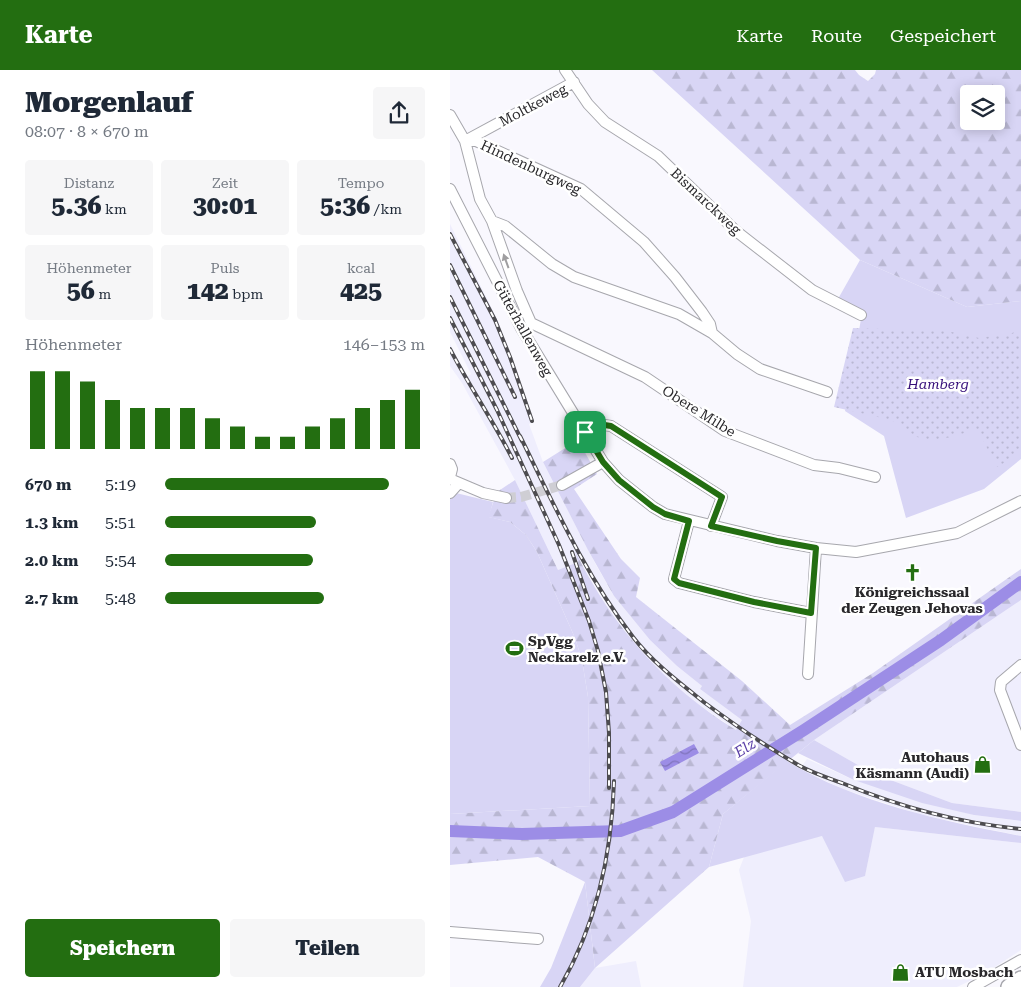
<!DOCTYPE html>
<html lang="de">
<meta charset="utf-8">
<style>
:root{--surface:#fff;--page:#f6f6f7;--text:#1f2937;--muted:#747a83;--accent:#236e11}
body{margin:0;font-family:"Roboto Serif",serif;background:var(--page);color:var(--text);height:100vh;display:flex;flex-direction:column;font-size:19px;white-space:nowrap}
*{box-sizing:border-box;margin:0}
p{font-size:16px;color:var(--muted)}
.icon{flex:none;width:28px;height:28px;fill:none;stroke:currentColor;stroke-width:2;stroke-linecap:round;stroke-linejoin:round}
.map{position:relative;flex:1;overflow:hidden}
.drawer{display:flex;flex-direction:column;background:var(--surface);width:450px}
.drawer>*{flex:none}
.tools{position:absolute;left:510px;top:15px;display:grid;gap:10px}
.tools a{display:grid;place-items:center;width:45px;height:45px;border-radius:5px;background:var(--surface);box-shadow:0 2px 12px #0003;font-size:25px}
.pin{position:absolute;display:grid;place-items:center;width:42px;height:42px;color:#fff;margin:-21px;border-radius:10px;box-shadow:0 2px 8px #0006}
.round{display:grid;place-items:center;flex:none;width:52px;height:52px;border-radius:5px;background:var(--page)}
.head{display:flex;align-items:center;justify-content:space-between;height:85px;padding:0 25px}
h1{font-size:28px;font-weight:800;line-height:38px}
.metrics{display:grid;grid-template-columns:repeat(3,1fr);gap:8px;height:85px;padding:5px 25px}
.metrics div{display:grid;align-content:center;border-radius:5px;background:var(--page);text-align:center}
.metrics b{font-size:25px;font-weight:800}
.metrics small{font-size:14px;font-weight:400}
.metrics p{font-size:14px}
.chart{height:140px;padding:10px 25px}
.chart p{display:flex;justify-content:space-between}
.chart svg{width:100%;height:90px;margin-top:5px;stroke:var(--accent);stroke-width:6}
.button{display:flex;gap:10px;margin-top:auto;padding:10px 25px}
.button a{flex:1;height:58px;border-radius:5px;background:var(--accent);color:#fff;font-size:20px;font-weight:800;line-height:58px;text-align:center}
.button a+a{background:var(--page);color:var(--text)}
ul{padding:0 25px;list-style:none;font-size:16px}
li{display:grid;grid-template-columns:80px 60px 1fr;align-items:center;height:38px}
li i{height:12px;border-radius:6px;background:var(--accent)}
header{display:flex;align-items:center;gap:30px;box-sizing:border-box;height:70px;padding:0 25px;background:var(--accent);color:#fff}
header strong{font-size:24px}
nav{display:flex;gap:28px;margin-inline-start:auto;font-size:18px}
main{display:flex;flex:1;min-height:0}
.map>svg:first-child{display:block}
.built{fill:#efeefd}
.green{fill:#d8d5f5}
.forest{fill:url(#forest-firs);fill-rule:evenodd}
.park{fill:url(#park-dots)}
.water{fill:url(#water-waves)}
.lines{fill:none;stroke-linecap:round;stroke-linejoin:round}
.river{stroke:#9c8de6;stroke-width:12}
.minor-tunnel{stroke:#cfced4;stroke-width:10;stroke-dasharray:10 5;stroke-linecap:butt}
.minor-casing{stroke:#a7a7ad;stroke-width:12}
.highway-casing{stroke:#a7a7ad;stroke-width:18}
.minor{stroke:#fff;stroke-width:10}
.highway{stroke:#fff;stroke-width:15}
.rail-casing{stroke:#4d4c50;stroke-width:4}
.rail{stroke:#fff;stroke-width:2;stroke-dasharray:5.5;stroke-linecap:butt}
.oneway{fill:#9f9ea0}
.route-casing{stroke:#fff;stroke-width:10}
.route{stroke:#236e11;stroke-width:6}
.labels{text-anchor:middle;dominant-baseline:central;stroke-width:5;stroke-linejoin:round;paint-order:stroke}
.street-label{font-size:14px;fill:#29282b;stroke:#fff}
.park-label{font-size:14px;font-style:italic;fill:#360f79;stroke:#fff}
.poi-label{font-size:14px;font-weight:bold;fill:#29282b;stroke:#fff;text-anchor:start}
.water-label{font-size:15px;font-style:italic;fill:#5a3fa7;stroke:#fff}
</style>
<header>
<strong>Karte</strong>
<nav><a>Karte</a><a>Route</a><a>Gespeichert</a></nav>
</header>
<main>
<section class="drawer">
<div class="head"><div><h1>Morgenlauf</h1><p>08:07 · 8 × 670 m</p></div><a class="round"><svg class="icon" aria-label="share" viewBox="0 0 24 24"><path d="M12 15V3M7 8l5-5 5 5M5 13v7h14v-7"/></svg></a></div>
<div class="metrics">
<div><p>Distanz</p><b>5.36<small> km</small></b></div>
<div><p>Zeit</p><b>30:01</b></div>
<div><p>Tempo</p><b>5:36<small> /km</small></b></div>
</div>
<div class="metrics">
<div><p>Höhenmeter</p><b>56<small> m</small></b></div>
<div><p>Puls</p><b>142<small> bpm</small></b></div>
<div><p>kcal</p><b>425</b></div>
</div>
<div class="chart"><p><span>Höhenmeter</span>146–153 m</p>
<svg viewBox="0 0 160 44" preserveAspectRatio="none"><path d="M5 44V6M15 44V6M25 44V11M35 44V20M45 44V24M55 44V24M65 44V24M75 44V29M85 44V33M95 44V38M105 44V38M115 44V33M125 44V29M135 44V24M145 44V20M155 44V15"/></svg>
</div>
<ul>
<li><b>670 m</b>5:19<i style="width:86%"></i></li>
<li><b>1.3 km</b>5:51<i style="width:58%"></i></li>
<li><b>2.0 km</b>5:54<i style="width:57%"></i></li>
<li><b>2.7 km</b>5:48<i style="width:61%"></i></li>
</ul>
<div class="button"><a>Speichern</a><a>Teilen</a></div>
</section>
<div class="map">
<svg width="571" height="917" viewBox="0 0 571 917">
<defs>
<pattern id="forest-firs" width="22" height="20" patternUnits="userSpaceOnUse" patternTransform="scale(1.25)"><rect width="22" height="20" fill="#d8d5f5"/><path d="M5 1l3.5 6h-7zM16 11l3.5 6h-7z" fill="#b9b7d2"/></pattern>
<pattern id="park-dots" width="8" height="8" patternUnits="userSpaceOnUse" patternTransform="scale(1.25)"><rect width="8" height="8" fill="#d8d5f5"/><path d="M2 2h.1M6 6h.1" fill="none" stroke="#b9b7d2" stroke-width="1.8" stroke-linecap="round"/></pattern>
<pattern id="water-waves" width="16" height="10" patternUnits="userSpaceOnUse" patternTransform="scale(1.25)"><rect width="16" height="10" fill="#9c8de6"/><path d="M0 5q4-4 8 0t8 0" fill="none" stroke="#7f73bb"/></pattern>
</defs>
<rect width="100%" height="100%" fill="#f9f8fe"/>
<path class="built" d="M0 154 47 249 84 351 79 354 93 392 146 495 164 526 200 570 227 596 252 616 250 619 293 650 286 660 245 632 211 603 185 575 155 532 127 485 128 492 108 500 65 410 12 313 0 296V274L17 307 21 304 0 262Z
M571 530V742L502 733 422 703 364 670Z
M357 689 404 710 524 745 571 751V766L469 744 393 719 350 699Z
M425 757 571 773V880L534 904 507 917H293L301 851 289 800 298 777 372 766 415 805Z
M186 891 191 917H130L145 898Z"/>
<path class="green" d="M410 190 517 237 571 231V389L534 419 456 448 434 366 395 341 411 249 384 236Z
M6 423 43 432 39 447 60 452 76 465 87 482 125 568 132 590 138 627 140 736 0 744V428Z
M364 670 422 703 502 733 571 742V751L524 745 472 733 404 710 348 683Z
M337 691C406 733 493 751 571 766V773L425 757 415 806 395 812 372 766 259 797 273 744Z
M135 812 145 898 130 917H90L101 898Z"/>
<path class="forest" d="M202 0H405L409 5 418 11 425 4 426 0H571V231L517 237 410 190ZM519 24H546V51H519Z
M128 370 147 404 124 419 171 489 190 508 186 527 292 611 340 655 423 603 571 499V530L364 670 273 744 259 797 145 898 135 812 88 787 0 795V744L140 736 138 627 132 590 125 568 87 482 76 465 60 452 38 447 47 422 65 410 108 500 128 492 125 481C163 557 213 615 286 660L292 650 250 619 252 616 227 596 200 570 164 526 138 480 93 392Z"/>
<path class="park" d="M403 258 497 261 529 268 562 263 571 260V383L547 397 527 359 502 367 483 370 467 367 441 350 384 337Z"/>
<path class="water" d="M244 674 249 683 215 701 210 692Z"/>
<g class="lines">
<path class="river" d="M0 761 72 764 170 761 223 742 354 660 491 570 571 512"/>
<path class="minor-tunnel" d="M56 428 71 427 112 415"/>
<defs>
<path id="minor" d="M115 0 138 34 155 52 208 86 286 161 362 220 411 245
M0 45 15 71 30 129 42 151 67 221 81 253
M15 71H26L131 119 194 172 225 207 252 242 260 254 262 263
M15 71 124 12
M0 119 71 258 153 392 169 410 189 426 203 437 215 444 327 471 366 478 406 482 507 463 571 431
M42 151 55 156 102 194 124 207 229 244 262 263 287 284 310 299 377 322
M81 253 195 307 275 361 364 395 389 398 425 407
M135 361 148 354 161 356 272 427 261 456
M0 394 2 399 0 407
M0 409 33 423 56 428
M112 415 153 392
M0 423 8 414
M239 451 224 509 229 513 304 532 361 543
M571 595 551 612 550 620 571 675
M358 604 366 478
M0 862 88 869
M523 917 571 890"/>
<path id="highway" d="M559 917 571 909"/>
</defs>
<use href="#minor" class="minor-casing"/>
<use href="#highway" class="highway-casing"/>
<use href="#minor" class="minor"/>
<use href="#highway" class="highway"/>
<defs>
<path id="rail" d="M0 164 45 250 60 287 82 351
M0 195 65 327
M0 227 72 371
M0 248 47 340 109 475 139 551 148 581 156 622 159 663V718
M0 279C19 316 43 350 62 388
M70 366C104 435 136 506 183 567 203 593 230 613 255 633 286 656 317 677 350 696 363 703 378 708 392 713 450 737 509 753 571 759
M122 482 138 529
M110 917C146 855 162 782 164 711"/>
</defs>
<use href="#rail" class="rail-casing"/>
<use href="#rail" class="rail"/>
</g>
<defs><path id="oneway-solid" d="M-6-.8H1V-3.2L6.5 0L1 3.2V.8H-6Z" transform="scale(1.25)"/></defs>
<use class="oneway" href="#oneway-solid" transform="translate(56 191) rotate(-110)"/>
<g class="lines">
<defs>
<path id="route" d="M148 354 161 356 272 427 261 456 327 471 366 478 361 543 304 532 229 513 224 509 239 451 215 444 203 437 169 410 153 392 135 362Z"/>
</defs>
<use href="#route" class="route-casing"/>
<use href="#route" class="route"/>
</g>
<defs>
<symbol id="church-bare" viewBox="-9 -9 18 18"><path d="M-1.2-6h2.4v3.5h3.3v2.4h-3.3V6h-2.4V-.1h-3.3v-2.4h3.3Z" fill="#236e11" stroke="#fff" stroke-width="2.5" paint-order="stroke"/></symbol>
<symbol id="stadium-bare" viewBox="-9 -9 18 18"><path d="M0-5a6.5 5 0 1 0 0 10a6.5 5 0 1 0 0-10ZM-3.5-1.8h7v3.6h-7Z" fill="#236e11" stroke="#fff" stroke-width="2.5" paint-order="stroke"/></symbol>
<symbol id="shop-bare" viewBox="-9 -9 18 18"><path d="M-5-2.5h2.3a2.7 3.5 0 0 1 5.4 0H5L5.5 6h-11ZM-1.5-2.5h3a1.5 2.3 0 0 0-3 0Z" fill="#236e11" stroke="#fff" stroke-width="2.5" paint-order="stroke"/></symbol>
</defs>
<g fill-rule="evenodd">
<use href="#church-bare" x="450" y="490" width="25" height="25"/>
<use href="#stadium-bare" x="52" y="566" width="25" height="25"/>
<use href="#shop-bare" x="520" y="682" width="25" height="25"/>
<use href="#shop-bare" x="438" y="890" width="25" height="25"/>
</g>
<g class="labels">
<g class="street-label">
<text transform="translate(83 35) rotate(-28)">Moltkeweg</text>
<text transform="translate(81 97) rotate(25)">Hindenburgweg</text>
<text transform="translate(256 131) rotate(43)">Bismarckweg</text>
<text transform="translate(73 258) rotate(61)">Güterhallenweg</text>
<text transform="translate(249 341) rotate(32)">Obere Milbe</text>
</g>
<g class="park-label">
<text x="488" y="314">Hamberg</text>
</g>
<g class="poi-label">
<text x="462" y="522" text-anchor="middle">Königreichssaal<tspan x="462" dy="16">der Zeugen Jehovas</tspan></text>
<text x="78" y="571">SpVgg<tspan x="78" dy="16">Neckarelz e.V.</tspan></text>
<text x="519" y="687" text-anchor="end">Autohaus<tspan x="519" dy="16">Käsmann (Audi)</tspan></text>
<text x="465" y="902">ATU Mosbach</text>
</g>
<g class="water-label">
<text transform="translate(295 678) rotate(-32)">Elz</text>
</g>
</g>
</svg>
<div class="tools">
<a><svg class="icon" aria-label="layers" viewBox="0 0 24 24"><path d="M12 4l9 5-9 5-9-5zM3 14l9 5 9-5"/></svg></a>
</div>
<div class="pin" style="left:135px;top:362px;background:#1e9e55"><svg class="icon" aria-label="arrive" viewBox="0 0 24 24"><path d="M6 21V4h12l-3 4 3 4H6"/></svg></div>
</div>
</main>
